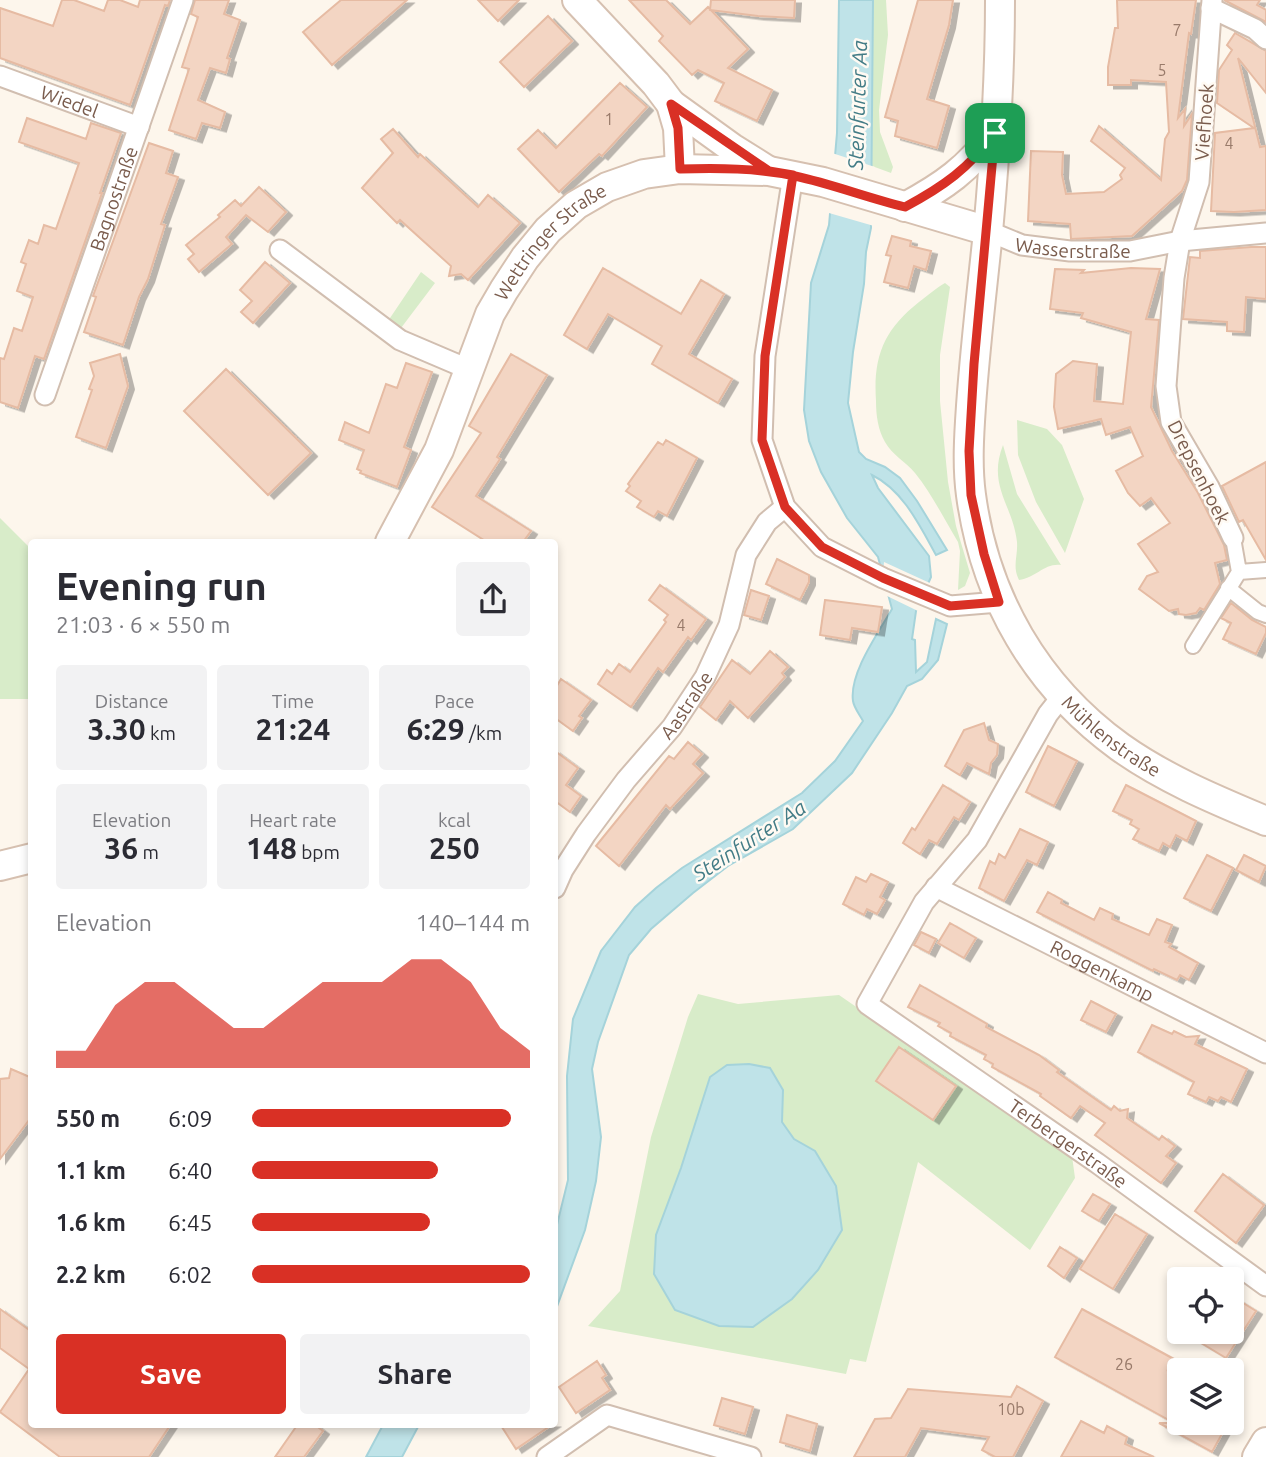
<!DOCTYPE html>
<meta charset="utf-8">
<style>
:root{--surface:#fff;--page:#f2f2f3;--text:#2b2b33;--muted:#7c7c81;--accent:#d93025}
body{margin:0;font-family:Ubuntu,sans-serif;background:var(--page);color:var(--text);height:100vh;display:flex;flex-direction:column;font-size:26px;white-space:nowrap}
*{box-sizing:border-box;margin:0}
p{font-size:23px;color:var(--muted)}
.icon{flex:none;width:38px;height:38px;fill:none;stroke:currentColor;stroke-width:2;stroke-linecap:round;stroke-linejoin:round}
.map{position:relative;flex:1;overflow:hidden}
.sheet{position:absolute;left:28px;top:539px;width:530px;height:889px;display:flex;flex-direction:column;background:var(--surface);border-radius:7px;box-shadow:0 4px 10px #0003}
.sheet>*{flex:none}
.fabs{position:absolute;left:1167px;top:1267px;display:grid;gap:14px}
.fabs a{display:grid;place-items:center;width:77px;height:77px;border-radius:7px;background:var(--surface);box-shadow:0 4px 10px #0003;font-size:35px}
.pin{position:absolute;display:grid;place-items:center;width:60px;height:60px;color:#fff;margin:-30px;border-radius:14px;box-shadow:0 4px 10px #0006}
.round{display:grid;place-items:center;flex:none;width:74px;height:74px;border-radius:7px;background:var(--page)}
.headline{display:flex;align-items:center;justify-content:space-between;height:119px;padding:0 28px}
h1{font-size:38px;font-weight:600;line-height:52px}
.metrics{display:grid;grid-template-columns:repeat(3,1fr);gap:10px;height:119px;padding:7px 28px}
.metrics div{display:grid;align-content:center;border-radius:7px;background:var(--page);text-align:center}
.metrics b{font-size:30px;font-weight:600}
.metrics small{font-size:19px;font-weight:400}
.metrics p{font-size:19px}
.chart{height:196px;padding:14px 28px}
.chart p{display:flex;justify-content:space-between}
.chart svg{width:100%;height:126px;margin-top:7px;fill:var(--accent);opacity:.7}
.action{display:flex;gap:14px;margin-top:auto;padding:14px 28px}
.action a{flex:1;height:80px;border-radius:7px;background:var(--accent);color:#fff;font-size:28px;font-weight:600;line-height:80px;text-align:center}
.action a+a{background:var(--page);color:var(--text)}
ul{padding:0 28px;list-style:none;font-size:23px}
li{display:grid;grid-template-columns:112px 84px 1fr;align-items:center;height:52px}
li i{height:18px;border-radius:9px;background:var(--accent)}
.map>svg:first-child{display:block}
.green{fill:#d8ecc9}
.water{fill:#bfe3e8;stroke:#a5d3da;stroke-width:2}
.pier{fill:#fdf6ec}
.building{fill:#f3d5c3;stroke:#e6bba3;stroke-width:2;filter:url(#shadow)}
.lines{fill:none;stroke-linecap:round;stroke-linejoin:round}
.pedestrian-casing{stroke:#d1beb0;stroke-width:18}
.minor-casing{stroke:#d1beb0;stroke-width:23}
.secondary-casing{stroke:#d6c0b0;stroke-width:32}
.pedestrian{stroke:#fff;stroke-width:14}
.minor{stroke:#fff;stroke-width:19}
.secondary{stroke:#fff;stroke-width:28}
.route-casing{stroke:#fff;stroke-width:14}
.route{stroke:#d93025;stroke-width:9}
.labels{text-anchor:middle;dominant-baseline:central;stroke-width:5;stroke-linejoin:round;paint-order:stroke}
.number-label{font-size:16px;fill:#987a6a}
.street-label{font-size:19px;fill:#7a5c4d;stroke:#fffaf3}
.water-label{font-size:21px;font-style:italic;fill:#437c86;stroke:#fffaf3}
</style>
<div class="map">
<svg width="1266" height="1457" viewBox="0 0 1266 1457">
<defs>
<filter id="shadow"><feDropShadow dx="6" dy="3.5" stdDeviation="0" flood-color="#0004"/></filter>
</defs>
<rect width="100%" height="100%" fill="#fdf6ec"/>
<path class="green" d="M873 0H886L888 35 879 110 880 132 893 167 891 173 872 166Z
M421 272 435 283 401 328 388 321Z
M945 283 950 287 940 355V401L948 482 956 526 970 573 965 586 958 590 960 551 958 542C944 519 932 494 915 473 906 462 892 455 885 442 878 430 876 415 876 401 873 356 884 330 919 302 927 296 936 288 945 283Z
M1017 420 1047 429 1062 445 1084 499 1065 553 1036 502 1018 455Z
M1003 445 1017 494 1061 565C1044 563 1036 578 1019 580 1012 566 1018 557 1017 542 1013 505 987 486 1003 445Z
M0 518 31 549V699H0Z
M698 994 738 1004 839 995 1072 1156 1075 1178 1030 1250 918 1162 866 1362 850 1359 846 1374 588 1326 620 1291 651 1137 688 1017Z"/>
<path class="water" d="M839 0H873L871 228 866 252 864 284 853 352 848 403 859 452 866 459 885 467 900 478 917 501 947 550 936 555C920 526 903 490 872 475L878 488 929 556 931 577 916 611 912 639 915 640 916 672 927 662 936 619 947 624 938 660 922 679 907 686 892 713 852 773 793 829 728 866 693 893 651 929 629 955 598 1042 592 1069 601 1137 596 1181 585 1230 555 1312V1233L568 1180 567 1076 573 1019 601 951 635 907 656 888 682 868 802 793 835 761 863 721C860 715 854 708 853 701 849 673 879 632 892 609L878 557 847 518 821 472 809 441 804 410 811 283 829 225 837 133Z
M749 1064 770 1068 783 1090 782 1122 794 1139 815 1151 836 1186 842 1230 818 1270 792 1299 753 1327 719 1326 675 1310 654 1274 656 1235 681 1168 710 1077 727 1065Z
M383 1425H419L402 1457H366Z"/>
<path class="pier" d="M832 153 875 167 874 226 829 213 828 191Z
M884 562 932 584 920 612 885 595 882 585Z"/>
<path class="building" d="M62 0H74L104 11 108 0H120L138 7 140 0H170L168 6 165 5 130 105 0 58V8L53 26Z
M195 0H229L224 14 240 20 227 58 230 59 226 73 210 68 198 100 225 112 220 128 202 123 196 139 169 130 189 69 182 67 198 17 191 14Z
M341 0H407L332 65 303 32Z
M478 0H519L498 21Z
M629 0H666L690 24 708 7 748 49 728 68 772 90 757 121 715 101 724 83 698 70 692 75 659 41 663 36Z
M711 0H795L794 18 758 16 710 10Z
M918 0H953L949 25 927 99 949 106 937 148 895 136 898 121 885 117Z
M1117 0H1196L1191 34 1189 33 1178 118 1185 109 1184 126 1192 114 1187 180 1182 191 1132 236 1071 239 1070 224 1028 221 1031 151 1063 152 1062 175 1066 194 1104 192 1122 179 1120 175 1125 168 1091 141 1099 126 1161 180 1165 139 1169 132 1166 82 1131 80V85H1108V67L1115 28H1118Z
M1224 0H1260L1257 5 1266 10V22Z
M548 16 572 41 524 87 500 62Z
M1235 33 1266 51V93L1238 58 1260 147 1266 146V210L1234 212 1211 211 1215 133 1254 128 1217 103 1219 70 1232 50 1227 45Z
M620 83 647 107 602 156 599 154 559 192 518 149 538 130 556 148Z
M27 118 86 139 91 123 121 133 100 193H102L44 359 35 356 18 408 0 402V358L4 359 14 328 22 331 33 297 17 291 26 264 21 262 29 240 38 244 44 225 56 229 79 163 19 142Z
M393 129 418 157 420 154 478 207 488 195 520 223 468 280 461 274 449 276 451 266 400 220 397 223 362 188 393 153 381 139Z
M149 143 173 151 166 173 178 177 161 224 165 225 148 279 139 297 123 345 84 332 96 297 93 296Z
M259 187 286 212 268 232 246 215 226 237 232 244 199 272 188 259 194 254 186 245 220 217 218 215 235 200 241 206Z
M892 236 911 241 910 246 931 251 926 270 914 266 908 288 884 282 891 256 886 255Z
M1251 247H1266V299L1246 297 1244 332 1227 331V322L1183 319 1190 257 1200 258V251Z
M265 262 290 283 253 323 241 312 252 301 240 290Z
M603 268 681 314 701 280 724 294 689 354 732 379 718 403 652 364 662 346 608 314 587 349 564 335Z
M1131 268 1160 269 1146 319 1159 320 1151 407 1172 451 1198 493 1224 545 1227 560 1215 563 1220 584 1204 610 1200 608 1196 613 1186 615 1179 614 1178 609 1169 611 1139 589 1147 576 1158 572 1138 544 1170 523 1151 498 1140 506 1128 493 1116 471 1143 456 1130 427 1106 435 1101 419 1058 429 1054 407 1056 374 1073 361 1097 364 1094 401 1123 404 1131 332 1081 318 1083 313 1050 309 1055 269 1084 270 1081 273Z
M120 354 128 386 106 448 76 437 92 390 89 389 94 376 90 363Z
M511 354 547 375 497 457 500 459 476 496 531 531 523 542H487L432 507 481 433 469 426Z
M406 363 432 372 404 447 411 450 397 487 360 473 361 471 357 469 364 450 339 440 345 422 369 433 386 384 397 388Z
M226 369 311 453 268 495 184 411Z
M666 440 697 458 667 516 658 511 654 517 637 507 641 501 626 491 630 486 628 484 658 442 663 445Z
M1266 462V560L1243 520 1239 522 1222 486Z
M777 559 809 575V582L800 600 766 584Z
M660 585 706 619 691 640 688 637 663 672 658 668 631 707 598 684 607 670 612 674 619 664 630 672 666 622 664 620 668 615 649 600Z
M751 590 769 596 761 620 744 615Z
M825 600 882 607 878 632 852 628 850 640 820 635Z
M1231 603 1252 620 1266 627V633L1256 654 1223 639 1231 623 1221 618Z
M770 651 788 667 782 673 785 677 748 718 730 701 716 720 700 707 732 660 750 674Z
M561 679 591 700 579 716 582 718 573 731 555 718V689Z
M984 723 989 740 998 744 997 755 991 763 989 774 967 763 960 775 945 766 964 730Z
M688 742 702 754 693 764 703 773 670 809 666 805 619 866 596 846 669 756 674 759Z
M1048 746 1077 761 1054 806 1026 792Z
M555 751 578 768 566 785 581 796 570 812 555 801Z
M943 785 970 802 959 820 954 817 937 844 929 840 920 854 903 843 912 828 915 830Z
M1126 785 1196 821 1187 841 1176 835 1170 847 1163 843 1159 851 1133 839 1139 829 1130 824 1132 820 1113 811Z
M1020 829 1048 842 1037 865 1027 860 1004 901 979 888 990 861 995 864 999 854 1005 858Z
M1207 855 1233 868 1211 911 1184 898Z
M1244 855 1266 866 1259 882 1236 870Z
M871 874 888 882 880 897 885 900 877 914 867 909 864 915 843 904 856 877 866 882Z
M1048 892 1062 900 1061 903 1094 920 1100 908 1113 914 1112 919 1149 935 1157 919 1172 925 1165 942 1171 944 1169 947 1198 963 1189 980 1180 975 1177 980 1154 969 1153 971 1037 912Z
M950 923 976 938 964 958 938 943Z
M921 932 936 939 929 953 914 945Z
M920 985 987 1024 986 1027 1039 1055 1059 1070 1057 1072 1111 1110 1114 1106 1120 1111 1128 1109 1127 1118 1159 1140 1162 1136 1175 1146 1166 1156 1176 1163 1161 1183 1095 1135 1105 1123 1080 1106 1071 1118 1040 1096 1041 1094 992 1067 993 1064 984 1059 986 1055 950 1036 951 1033 938 1026 940 1023 908 1007Z
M1091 1001 1116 1014 1106 1032 1081 1020Z
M1152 1025 1172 1034 1174 1031 1186 1037 1199 1036 1195 1044 1247 1069 1231 1102 1221 1097 1218 1101 1209 1097 1206 1102 1188 1094 1194 1082 1138 1052Z
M899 1047 956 1086 933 1120 876 1081Z
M11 1069 32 1078V1116L0 1159V1079L9 1078Z
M1223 1174 1264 1205 1236 1243 1195 1211Z
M1093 1194 1110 1204 1099 1221 1082 1211Z
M1115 1214 1147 1234 1113 1289 1080 1269Z
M1060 1247 1077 1258 1064 1278 1048 1266Z
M1232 1296 1256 1311 1226 1358 1183 1332H1232Z
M0 1309 32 1332V1424H171L149 1457H60L0 1412 29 1369 0 1348Z
M1082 1309 1194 1370H1167L1180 1377V1423H1228L1212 1452 1159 1423H1174L1055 1357Z
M597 1361 606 1375 602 1378 610 1390 576 1413 559 1387Z
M1017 1386 1043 1401 1013 1457H995L982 1450 989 1437 921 1428 905 1457H854L875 1419 891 1418 908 1389 1011 1397Z
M722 1398 753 1407 745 1434 714 1425Z
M787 1415 817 1424 810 1451 780 1442Z
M1081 1421 1104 1433 1107 1426 1127 1437 1125 1444 1154 1457H1061Z
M298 1424H314L323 1431 304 1457H275Z
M500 1424H553L516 1449Z"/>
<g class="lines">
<defs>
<path id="pedestrian" d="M1239 572 1266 570
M1228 588 1258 612 1266 615
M1193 646 1239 572 1233 538"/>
<g id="minor">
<path d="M1212 0 1199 182 1180 241 1174 278 1166 386 1171 422 1209 487 1233 538"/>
<path d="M1211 8 1255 29 1266 39"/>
<path id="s1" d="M0 76 139 127"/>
<path d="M793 175 765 356 762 440 785 507 822 547 883 578 950 606 999 602"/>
<path id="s2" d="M988 231 1022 245 1070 251H1130L1180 241 1266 233"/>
<path d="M280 250 400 340 468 369"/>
<path id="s3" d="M45 395 183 0"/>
<path id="s4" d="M1063 695 1048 714 977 840 924 902 867 1004 1097 1163 1266 1286"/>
<path id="s5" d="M936 887 1266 1053"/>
<path id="s6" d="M555 888 563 870 586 834 626 780 672 727 705 677 729 625 746 555 767 522 785 507"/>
<path d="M547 1457 607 1415 751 1457"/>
</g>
<g id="secondary">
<path d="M577 0 656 84 671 104 678 128 680 169"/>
<path id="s7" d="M1000 0C1000 78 995 155 988 232 982 290 975 348 971 406 969 435 967 466 971 495 985 598 1036 686 1120 747 1165 779 1216 800 1266 821"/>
<path d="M671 104 732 148 767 170"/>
<path d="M905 207C944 186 968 169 995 133"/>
<path id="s8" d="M390 542 439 450 490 314 504 290 525 258 548 230 576 205 607 187 644 174 680 169 769 171 823 182 988 231"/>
<path d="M0 866 32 858"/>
<path d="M1257 1457 1266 1442"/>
</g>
</defs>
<use href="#pedestrian" class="pedestrian-casing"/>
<use href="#minor" class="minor-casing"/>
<use href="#secondary" class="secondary-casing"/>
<use href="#pedestrian" class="pedestrian"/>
<use href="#minor" class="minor"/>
<use href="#secondary" class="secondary"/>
</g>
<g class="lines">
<defs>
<path id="route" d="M995 133C968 169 944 186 905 207 868 198 832 184 795 176 757 168 718 168 680 169L678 128 671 104 769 171 793 175 765 356 762 440 785 507 822 547 883 578 950 606 999 602 984 554 971 495 969 451 974 364 995 133"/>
</defs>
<use href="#route" class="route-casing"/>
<use href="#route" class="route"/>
</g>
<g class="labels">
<g class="number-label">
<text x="1177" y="30">7</text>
<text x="1162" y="70">5</text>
<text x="609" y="119">1</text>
<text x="1229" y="143">4</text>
<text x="681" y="625">4</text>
<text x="1124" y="1364">26</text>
<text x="1011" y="1409">10b</text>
</g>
<g class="street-label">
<text stroke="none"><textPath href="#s1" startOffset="74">Wiedel</textPath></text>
<text transform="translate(1204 122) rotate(-86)">Viefhoek</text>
<text stroke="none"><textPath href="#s3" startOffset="208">Bagnostraße</textPath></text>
<text stroke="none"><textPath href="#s2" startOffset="88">Wasserstraße</textPath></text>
<text stroke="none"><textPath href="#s8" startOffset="345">Wettringer Straße</textPath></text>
<text transform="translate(1199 472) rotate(63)">Drepsenhoek</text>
<text stroke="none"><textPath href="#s6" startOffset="226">Aastraße</textPath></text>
<text stroke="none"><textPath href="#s7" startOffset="784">Mühlenstraße</textPath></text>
<text stroke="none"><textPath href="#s5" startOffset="186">Roggenkamp</textPath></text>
<text stroke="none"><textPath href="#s4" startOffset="612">Terbergerstraße</textPath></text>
</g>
<g class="water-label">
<text transform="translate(857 105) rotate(-88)">Steinfurter Aa</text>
<text transform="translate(749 840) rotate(-33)">Steinfurter Aa</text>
</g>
</g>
</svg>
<div class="fabs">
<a><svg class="icon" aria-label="locate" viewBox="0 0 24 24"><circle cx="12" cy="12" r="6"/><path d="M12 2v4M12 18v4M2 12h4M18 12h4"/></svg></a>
<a><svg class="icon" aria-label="layers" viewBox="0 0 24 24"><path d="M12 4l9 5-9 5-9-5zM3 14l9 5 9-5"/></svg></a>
</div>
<div class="pin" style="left:995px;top:133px;background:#1e9e55"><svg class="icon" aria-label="arrive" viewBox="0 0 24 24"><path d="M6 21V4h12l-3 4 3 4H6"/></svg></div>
<section class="sheet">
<div class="headline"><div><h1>Evening run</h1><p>21:03 · 6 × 550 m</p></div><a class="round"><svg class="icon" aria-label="share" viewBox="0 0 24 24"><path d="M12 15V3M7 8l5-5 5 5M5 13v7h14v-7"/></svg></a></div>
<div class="metrics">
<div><p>Distance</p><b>3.30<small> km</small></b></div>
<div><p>Time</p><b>21:24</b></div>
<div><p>Pace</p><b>6:29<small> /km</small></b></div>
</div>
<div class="metrics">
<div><p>Elevation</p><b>36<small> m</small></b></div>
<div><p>Heart rate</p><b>148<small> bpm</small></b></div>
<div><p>kcal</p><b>250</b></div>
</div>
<div class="chart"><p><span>Elevation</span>140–144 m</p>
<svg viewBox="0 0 160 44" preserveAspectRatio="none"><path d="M0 44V38L10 38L20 22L30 14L40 14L50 22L60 30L70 30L80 22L90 14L100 14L110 14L120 6L130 6L140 14L150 30L160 38V44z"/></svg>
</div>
<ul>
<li><b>550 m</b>6:09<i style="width:93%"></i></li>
<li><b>1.1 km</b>6:40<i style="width:67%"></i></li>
<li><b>1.6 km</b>6:45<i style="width:64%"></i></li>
<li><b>2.2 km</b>6:02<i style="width:100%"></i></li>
</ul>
<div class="action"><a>Save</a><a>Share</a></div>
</section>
</div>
